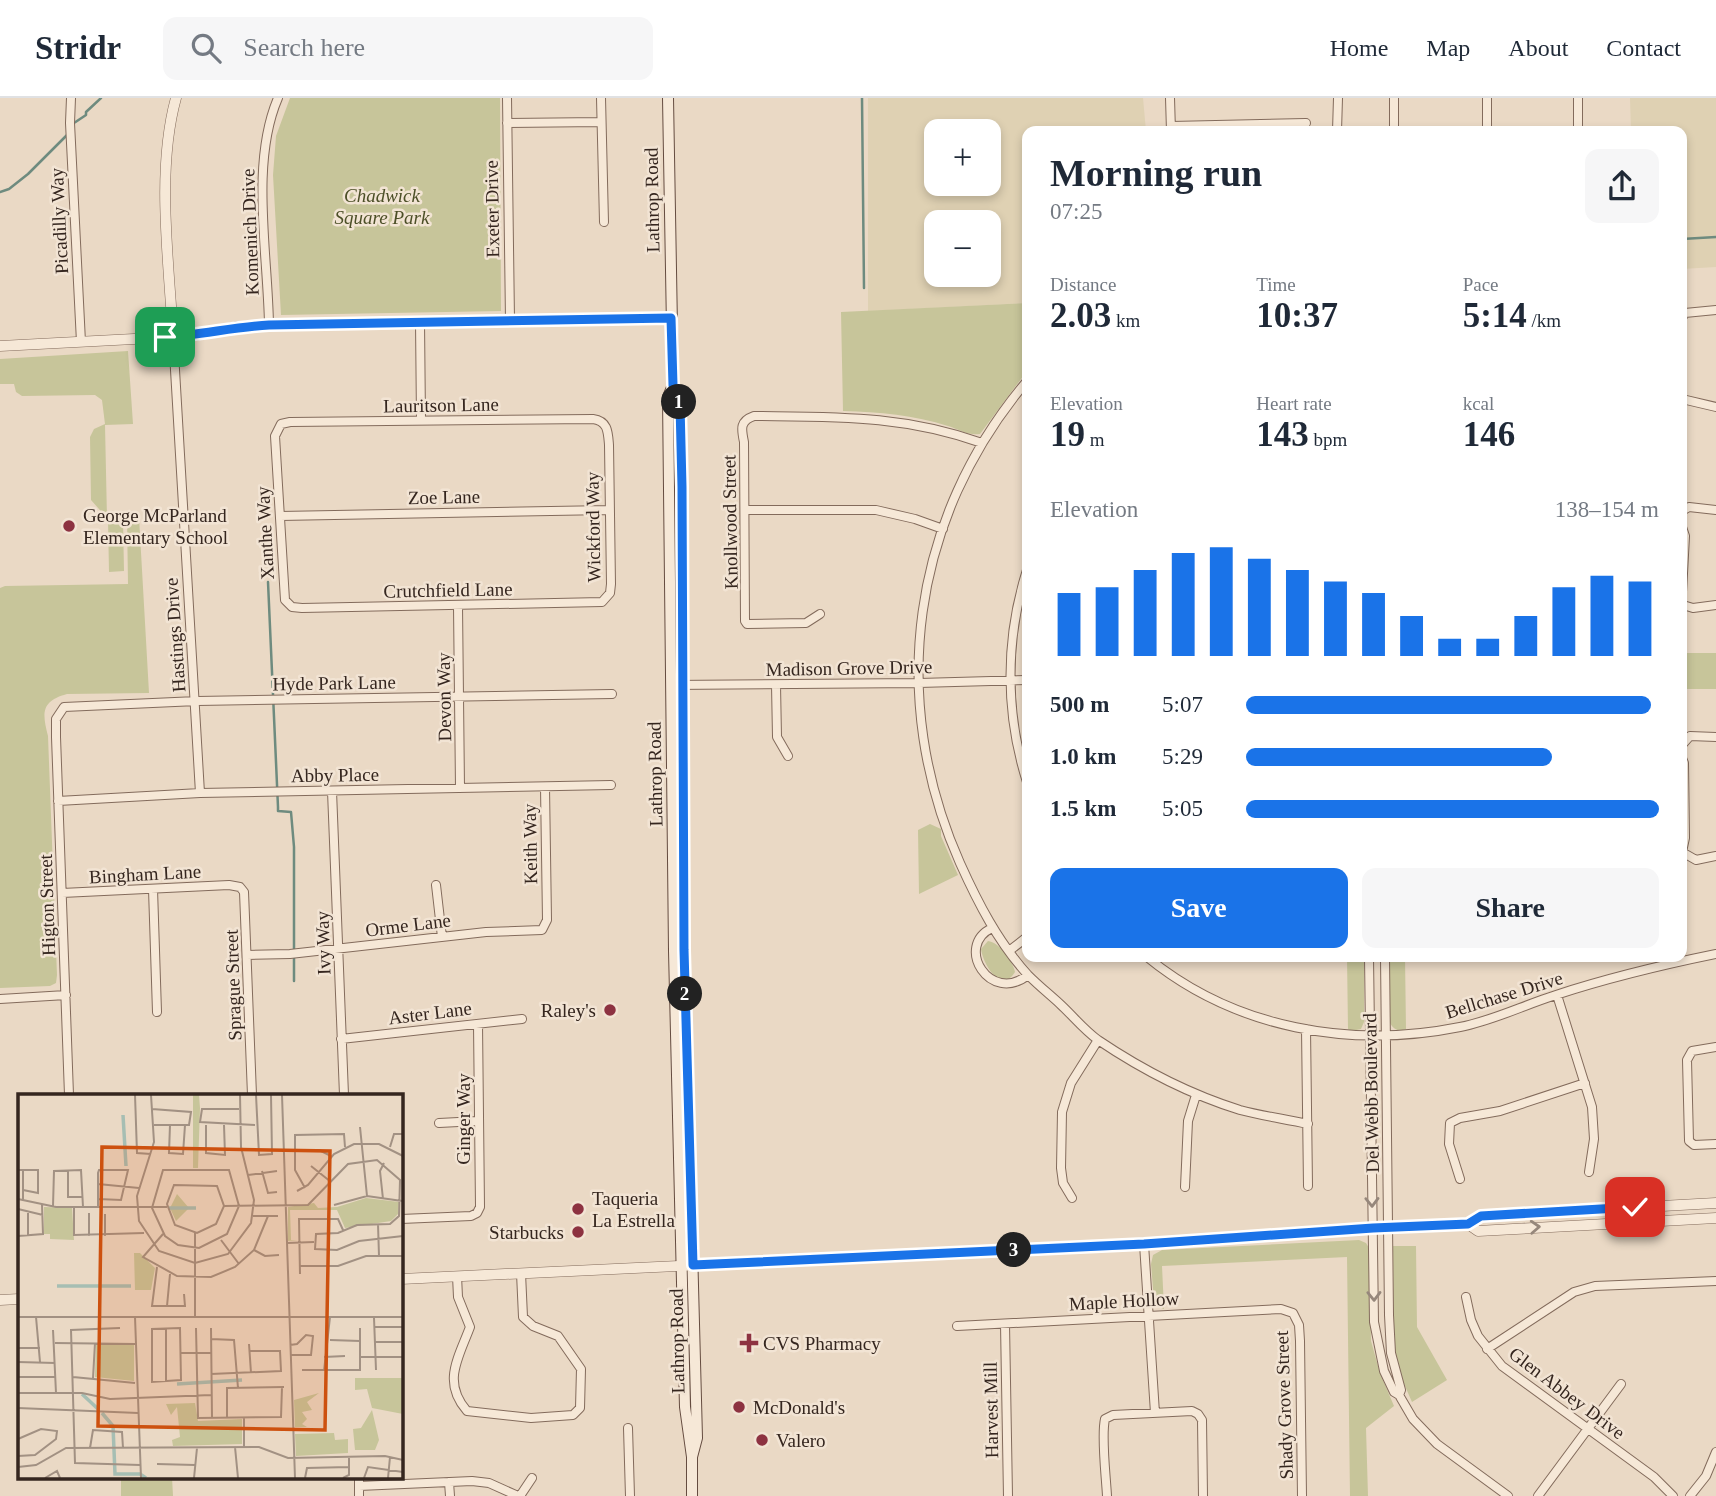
<!DOCTYPE html>
<meta charset="utf-8">
<style>
:root{--surface:#fff;--page:#f6f6f7;--text:#1f2937;--muted:#747a83;--line:#e0e1e3;--accent:#1a73e8}
body{margin:0;font-family:Georgia,serif;background:var(--page);color:var(--text);height:100vh;display:flex;flex-direction:column;font-size:26px;white-space:nowrap}
*{box-sizing:border-box;margin:0}
p{font-size:23px;color:var(--muted)}
.icon{flex:none;width:38px;height:38px;fill:none;stroke:currentColor;stroke-width:2;stroke-linecap:round;stroke-linejoin:round}
.map{position:relative;flex:1;overflow:hidden}
.drawer{position:absolute;left:1022px;top:28px;width:665px;height:836px;display:flex;flex-direction:column;background:var(--surface);border-radius:14px;box-shadow:0 4px 10px #0003}
.drawer>*{flex:none}
.tools{position:absolute;left:924px;top:21px;display:grid;gap:14px}
.tools a{display:grid;place-items:center;width:77px;height:77px;border-radius:14px;background:var(--surface);box-shadow:0 4px 10px #0003;font-size:35px}
.pin{position:absolute;display:grid;place-items:center;width:60px;height:60px;color:#fff;margin:-30px;border-radius:14px;box-shadow:0 4px 10px #0006}
.km{position:absolute;width:35px;height:35px;margin:-18px;border-radius:50%;background:#222;color:#fff;font-size:19px;line-height:35px;text-align:center}
.round{display:grid;place-items:center;flex:none;width:74px;height:74px;border-radius:14px;background:var(--page)}
.head{display:flex;align-items:center;justify-content:space-between;height:119px;padding:0 28px}
h1{font-size:38px;font-weight:700;line-height:52px}
.figures{display:grid;grid-template-columns:repeat(3,1fr);gap:10px;height:119px;padding:7px 28px}
.figures div{display:grid;align-content:center}
.figures b{font-size:35px;font-weight:700}
.figures small{font-size:19px;font-weight:400}
.figures p{font-size:19px}
.chart{height:196px;padding:14px 28px}
.chart p{display:flex;justify-content:space-between}
.chart svg{width:100%;height:126px;margin-top:7px;stroke:var(--accent);stroke-width:6}
.primary-button{display:flex;gap:14px;margin-top:auto;padding:14px 28px}
.primary-button a{flex:1;height:80px;border-radius:14px;background:var(--accent);color:#fff;font-size:28px;font-weight:700;line-height:80px;text-align:center}
.primary-button a+a{background:var(--page);color:var(--text)}
ul{padding:0 28px;list-style:none;font-size:23px}
li{display:grid;grid-template-columns:112px 84px 1fr;align-items:center;height:52px}
li i{height:18px;border-radius:9px;background:var(--accent)}
header{display:flex;align-items:center;gap:42px;box-sizing:border-box;height:98px;padding:0 35px;background:var(--surface);border-bottom:2px solid var(--line)}
header strong{font-size:33px}
nav{display:flex;gap:38px;margin-inline-start:auto;font-size:24px}
.search{width:490px;height:63px;background:var(--page);display:flex;align-items:center;gap:18px;box-sizing:border-box;padding:0 24px;border-radius:14px;color:var(--muted);font-size:26px}
.map>svg:first-child{display:block}
.farmland{fill:#dfd1b3;fill-rule:evenodd}
.green{fill:#c7c59a}
.lines{fill:none;stroke-linecap:round;stroke-linejoin:round}
.stream{stroke:#6e8b7f;stroke-width:2.5}
.minor-casing{stroke:#836b5c;stroke-width:10}
.tertiary-casing{stroke:#836b5c;stroke-width:11}
.secondary-casing{stroke:#654c40;stroke-width:12}
.minor{stroke:#f6e8d7;stroke-width:8}
.tertiary{stroke:#f6e8d7;stroke-width:10}
.secondary{stroke:#f6e8d7;stroke-width:10}
.oneway{stroke:#96877b}
.route-casing{stroke:#fff;stroke-width:14}
.route{stroke:#1a73e8;stroke-width:9}
.poi-dot{fill:#8d3241;stroke:#f2e4d4;stroke-width:2.5}
.labels{text-anchor:middle;dominant-baseline:central;stroke-width:5;stroke-linejoin:round;paint-order:stroke}
.park-label{font-size:19px;font-style:italic;fill:#4c4f27;stroke:#f2e4d4}
.street-label{font-size:19px;fill:#35261f;stroke:#f2e4d4}
.poi-label{font-size:19px;fill:#35261f;stroke:#f2e4d4;text-anchor:start}
.inset-river{fill:none;stroke:#a6beb3;stroke-width:3.5}
.inset-road{fill:none;stroke:#a29183;stroke-width:2}
.view{fill:#cd510f;fill-opacity:0.15;stroke:#cd510f;stroke-width:3.5}
.inset-edge{fill:none;stroke:#35261f;stroke-width:3.5}
</style>
<header>
<strong>Stridr</strong>
<div class="search"><svg class="icon" aria-label="search" viewBox="0 0 24 24"><circle cx="10" cy="10" r="6"/><path d="M15 15l6 6"/></svg>Search here</div>
<nav><a>Home</a><a>Map</a><a>About</a><a>Contact</a></nav>
</header>
<div class="map">
<svg width="1716" height="1398" viewBox="0 0 1716 1398">
<rect width="100%" height="100%" fill="#ead9c5"/>
<path class="farmland" d="M868 0H1143L1146 33H1027V205L868 213ZM936 33H989V86H936ZM936 124H989V177H936Z
M1630 0H1716V169L1682 171V33H1631Z"/>
<path class="green" d="M290 0H500L501 213 281 217 273 77 276 38Z
M1027 205V273L980 336C969 338 958 331 948 328 914 317 879 314 843 313L841 214Z
M128 253 133 326 105 327 107 420 91 402 90 339 94 331 105 326 102 302 95 297 22 298 16 294 14 286H0V261Z
M139 419 149 595 67 596C41 603 42 615 48 638L57 877 56 885 50 888 0 890V490L5 488 128 486 127 420Z
M108 422H123L124 473 109 474Z
M1682 555H1716V591H1682Z
M930 726 941 731V738L958 777 919 796 918 732Z
M988 843C999 844 1013 863 1015 874 1001 897 983 866 981 851Z
M1347 859H1364V924L1361 931 1352 933 1348 931Z
M1388 859H1405L1406 931C1399 934 1394 932 1390 925Z
M1359 1142 1366 1145 1369 1150 1371 1243 1380 1275 1394 1308 1366 1330 1368 1398H1350L1347 1159 1162 1168 1164 1211 1159 1209 1154 1203 1151 1166 1153 1157 1162 1152Z
M1393 1148H1416L1417 1229 1447 1282 1412 1304 1397 1270 1394 1248Z
M123 1379H172L173 1398H121V1382Z"/>
<g class="lines">
<path class="stream" d="M862 0 864 190
M71 27 86 17V14L101 0
M0 94 9 91 28 76 68 36
M1682 141 1716 139
M268 484 278 709V713L291 714 294 749V852
M294 859V883"/>
<defs>
<path id="minor" d="M71 0 70 25 81 244
M507 0 510 222
M601 0 604 124
M1170 0 1171 33
M1394 0V33
M1487 0V33
M507 25 601 24
M1171 28 1306 25
M1337 33 1338 0
M1578 33V0
M1682 220 1685 215 1716 212
M420 224 421 322
M269 227C268 156 250 65 278 0
M1682 233V247
M173 238 200 695
M1027 283C911 420 887 601 960 765 978 805 998 844 1028 877 1038 887 1049 896 1060 906 1072 917 1084 932 1098 942 1141 971 1192 997 1240 1012 1262 1018 1286 1021 1308 1026
M1682 301 1716 309
M593 321C608 323 608 334 609 347L611 486 610 495 602 504 302 510 292 509 285 502 275 338 281 326 290 324Z
M746 412H876L915 421 943 431
M1682 413 1689 409 1716 412
M280 418 608 412
M1682 429 1685 438 1682 494
M1027 472C1005 541 1005 615 1027 684
M1682 504 1683 507 1693 510 1716 507
M458 508 460 690
M820 516 806 525 747 526 745 523 744 344C741 330 740 323 754 318 837 319 903 317 982 345
M671 587 919 585 1027 582
M776 587 777 639 788 658
M1682 647 1690 638 1716 639
M1682 660 1684 665 1685 740 1682 754 1696 762 1716 758
M332 693 344 997
M58 703 200 695 611 687
M436 787 442 839
M153 791 157 914
M62 795 229 787 240 789 244 794 252 997
M992 830C954 848 990 907 1028 877
M1009 853 1027 839
M247 857 290 856 486 834 542 832 547 822 545 689
M1147 859C1235 931 1351 951 1460 929 1492 923 1524 907 1556 897 1608 880 1662 867 1716 856
M1369 859 1374 1224 1384 1273 1394 1294 1399 1297 1413 1321 1437 1346 1508 1398
M1385 859 1389 1217 1391 1255 1401 1292 1399 1297
M1557 897 1592 1009 1594 1041 1589 1074
M0 901 66 897
M1306 931 1308 1088
M341 941 522 921
M1716 949 1692 953 1687 962 1689 1043 1694 1047 1716 1046
M69 997 56 639V621L64 609 197 603 612 596
M439 1025 478 1023
M1460 1081 1449 1046 1450 1025 1460 1020 1500 1013 1585 985
M1185 1089 1188 1023 1196 997
M1072 1100 1063 1085 1061 1070 1062 1014 1071 985 1098 942
M401 1121 471 1118 477 1115 480 1109 478 926
M1144 1146 1155 1315
M457 1178 458 1199 470 1229C458 1261 442 1284 467 1313L531 1320 573 1317 580 1310 581 1271 558 1238 533 1228 523 1219 521 1175
M1466 1199 1471 1222 1478 1238 1502 1268 1654 1379 1673 1398
M1005 1226 1008 1398
M957 1228 1281 1211 1293 1215 1299 1227 1300 1243 1302 1398
M1487 1251 1574 1194 1595 1188 1716 1183
M628 1330 630 1398
M359 1379V1398
M449 1384 450 1398
M359 1388 472 1383 489 1385 518 1398
M520 1398 532 1380
M1107 1398C1106 1378 1101 1338 1105 1321L1113 1317 1192 1313 1198 1316 1202 1322 1203 1398
M1538 1398 1621 1286
M1690 1398 1706 1378 1716 1354"/>
<path id="tertiary" d="M173 238C169 164 156 72 176 0
M0 248 191 238 237 229 269 227 671 220
M1468 1126 1478 1133 1716 1120
M401 1181 1144 1146 1373 1130 1468 1126 1481 1118 1716 1105
M0 1202 19 1201"/>
<path id="secondary" d="M668 0 673 287 679 306 682 389 684 845 697 1340 692 1359
M673 287 668 299 674 853 685 1309 692 1359V1398"/>
</defs>
<use href="#minor" class="minor-casing"/>
<use href="#tertiary" class="tertiary-casing"/>
<use href="#secondary" class="secondary-casing"/>
<use href="#minor" class="minor"/>
<use href="#tertiary" class="tertiary"/>
<use href="#secondary" class="secondary"/>
</g>
<defs><path id="oneway-chevron" d="M-2-3.5L2.5 0L-2 3.5" fill="none" stroke-width="1.6" stroke-linecap="round" stroke-linejoin="round" transform="scale(1.75)"/></defs>
<g class="oneway">
<use href="#oneway-chevron" transform="translate(1372 1104) rotate(89)"/>
<use href="#oneway-chevron" transform="translate(1535 1129) rotate(-3)"/>
<use href="#oneway-chevron" transform="translate(1374 1198) rotate(89)"/>
</g>
<g class="lines">
<defs>
<path id="route" d="M165 239C200 237 234 229 269 227L671 220 673 287 680 306 682 389 684 852 693 1167 1144 1146 1373 1130 1468 1126 1481 1118 1635 1109"/>
</defs>
<use href="#route" class="route-casing"/>
<use href="#route" class="route"/>
</g>
<g class="poi-dot">
<circle cx="69" cy="428" r="7"/>
<circle cx="610" cy="912" r="7"/>
<circle cx="578" cy="1111" r="7"/>
<circle cx="578" cy="1134" r="7"/>
<path d="M745.5 1234.5h7v7h7v7h-7v7h-7v-7h-7v-7h7z"/>
<circle cx="739" cy="1309" r="7"/>
<circle cx="762" cy="1342" r="7"/>
</g>
<g class="labels">
<g class="park-label">
<text x="382" y="97">Chadwick<tspan x="382" dy="22">Square Park</tspan></text>
</g>
<g class="street-label">
<text transform="translate(652 102) rotate(-91)">Lathrop Road</text>
<text transform="translate(492 111) rotate(-91)">Exeter Drive</text>
<text transform="translate(59 123) rotate(-93)">Picadilly Way</text>
<text transform="translate(250 134) rotate(-92)">Komenich Drive</text>
<text transform="translate(441 307) rotate(-1)">Lauritson Lane</text>
<text transform="translate(444 399) rotate(-1)">Zoe Lane</text>
<text transform="translate(730 424) rotate(-91)">Knollwood Street</text>
<text transform="translate(593 429) rotate(-91)">Wickford Way</text>
<text transform="translate(265 435) rotate(-93)">Xanthe Way</text>
<text transform="translate(448 492) rotate(-1)">Crutchfield Lane</text>
<text transform="translate(175 537) rotate(-94)">Hastings Drive</text>
<text transform="translate(849 570) rotate(-1)">Madison Grove Drive</text>
<text transform="translate(334 585) rotate(-1)">Hyde Park Lane</text>
<text transform="translate(444 599) rotate(-91)">Devon Way</text>
<text transform="translate(655 676) rotate(-91)">Lathrop Road</text>
<text transform="translate(335 677) rotate(-1)">Abby Place</text>
<text transform="translate(530 746) rotate(-91)">Keith Way</text>
<text transform="translate(145 776) rotate(-3)">Bingham Lane</text>
<text transform="translate(47 807) rotate(-92)">Higton Street</text>
<text transform="translate(408 827) rotate(-7)">Orme Lane</text>
<text transform="translate(323 845) rotate(-92)">Ivy Way</text>
<text transform="translate(233 887) rotate(-92)">Sprague Street</text>
<text transform="translate(1504 897) rotate(-17)">Bellchase Drive</text>
<text transform="translate(430 915) rotate(-7)">Aster Lane</text>
<text transform="translate(1371 995) rotate(-91)">Del Webb Boulevard</text>
<text transform="translate(463 1021) rotate(-90)">Ginger Way</text>
<text transform="translate(1124 1203) rotate(-3)">Maple Hollow</text>
<text transform="translate(677 1243) rotate(-91)">Lathrop Road</text>
<text transform="translate(1567 1295) rotate(37)">Glen Abbey Drive</text>
<text transform="translate(1284 1307) rotate(-92)">Shady Grove Street</text>
<text transform="translate(991 1312) rotate(-91)">Harvest Mill</text>
</g>
<g class="poi-label">
<text x="83" y="417">George McParland<tspan x="83" dy="22">Elementary School</tspan></text>
<text x="596" y="912" text-anchor="end">Raley's</text>
<text x="592" y="1100">Taqueria<tspan x="592" dy="22">La Estrella</tspan></text>
<text x="564" y="1134" text-anchor="end">Starbucks</text>
<text x="763" y="1245">CVS Pharmacy</text>
<text x="753" y="1309">McDonald's</text>
<text x="776" y="1342">Valero</text>
</g>
</g>
<g transform="translate(18 996)">
<rect width="385" height="385" fill="#ead9c5"/>
<path d="M175 1H181L182 14 180 74H175ZM159 100 171 114 158 127 152 114ZM348 104 381 108 380 120 373 127 327 134 319 116H272L273 146H280L270 147V113L296 109 300 114 319 113ZM26 113 54 114 56 146 32 145V140H26ZM116 159H122L137 174 133 196H117ZM78 251H116V287L77 283ZM337 284H385V320L354 314 349 295 337 296ZM301 299 289 308 294 316 284 318 289 325 284 330 289 333H277L276 306ZM177 309 180 327 224 325V350L155 352 154 346 162 343 159 313 153 321 148 310ZM354 316 361 346 357 356H337L335 335 343 334ZM316 339 317 346 330 345V359L278 362 277 340Z" fill="#c7c59a"/>
<path class="inset-river" d="M105 21 108 72M151 114H178M39 192H113M159 290 224 286M64 300 80 315M84 319 95 332 97 380H122L128 384"/>
<path class="inset-road" d="M117 1 119 59 133 60M133 1 136 48 119 102 121 127 141 157 177 169 210 160 233 129 236 106 223 53 222 1M238 1 241 61 254 60 253 1M264 1 277 384M134 15 173 18 171 31H136M221 15H184L182 28 237 31M152 31 151 59 165 60 167 31M188 31V59L207 61 206 31M342 33 349 102M372 53 376 40H385M277 56H301L313 62M293 72 313 88M0 76H20V99L5 96M50 76V103H65M211 76 221 112 209 140 181 154 160 151 147 142 134 114 145 76ZM244 77 250 99 259 98M230 81 259 77M80 90 121 94M156 91 199 92 206 112 198 130 179 139 157 131 149 110ZM287 94 277 76V41L326 40 327 53M279 97 290 91 316 60 336 50H361L385 62M0 105 38 113H149M365 105 362 77 366 69M5 106V76M316 111 349 102 384 107M35 112 36 77 63 76 65 113M206 112 290 111 330 70 359 66 382 86 381 122 372 130 339 131 320 139 298 140 297 155 319 156 341 147 385 142M56 113V141L126 139M80 114V79L81 76H110L103 106 80 105M0 115 25 121M10 117V142M71 119V142M87 120V142M235 122H260M360 130 361 162M145 140 125 163 159 182 193 183 217 173 236 156 250 122M0 142 25 140 24 111M203 146 221 170M269 149 296 148M236 156 247 162 261 161M282 172H320L348 162H385M139 173 134 212H167L166 200M282 180 281 125H320L325 136M149 212 152 180M0 223H302M18 223 22 268M117 223 123 384M301 223H385M177 224V139M356 224 358 276M357 233H385M102 234 53 236 57 369 122 371M162 234 163 286 134 288V235ZM178 234 180 324 263 323 264 293M193 234 194 324M35 236 38 299M193 245 216 246 220 294M312 246 342 247M357 248H385M37 249 117 250M231 250 233 279M272 251 279 250 288 241 295 242 293 261H272M0 254H22M163 259H193M306 263 327 262M343 263H385M0 268 37 269M284 276H342V234M306 277 312 223M193 280 263 277 262 257H231M0 283H37M55 283 117 289M75 284 77 249M148 287V234M0 299H64L92 305 193 301M0 314 120 319M209 324V294L266 293M226 324V353M0 345 23 335 39 337 38 345 17 361 0 362M217 353 220 384M72 354 75 336 104 338 105 354M139 370 177 371M0 373 18 371 48 354 241 353 270 364 367 362 385 366M27 384 39 377 42 384M176 384 179 354M287 384 289 374 331 373M325 384 331 381V363M346 384 350 373 385 378M370 384 372 363"/>
<path class="view" d="M84 53 312 57 307 336 80 332Z"/>
<rect width="385" height="385" class="inset-edge"/>
</g>
</svg>
<div class="tools">
<a>+</a>
<a>−</a>
</div>
<div class="pin" style="left:165px;top:239px;background:#1e9e55"><svg class="icon" aria-label="arrive" viewBox="0 0 24 24"><path d="M6 21V4h12l-3 4 3 4H6"/></svg></div>
<div class="pin" style="left:1635px;top:1109px;background:#d93025"><svg class="icon" aria-label="check" viewBox="0 0 24 24"><path d="M5 12l5 5 9-10"/></svg></div>
<b class="km" style="left:679px;top:304px">1</b>
<b class="km" style="left:685px;top:896px">2</b>
<b class="km" style="left:1014px;top:1152px">3</b>
<section class="drawer">
<div class="head"><div><h1>Morning run</h1><p>07:25</p></div><a class="round"><svg class="icon" aria-label="share" viewBox="0 0 24 24"><path d="M12 15V3M7 8l5-5 5 5M5 13v7h14v-7"/></svg></a></div>
<div class="figures">
<div><p>Distance</p><b>2.03<small> km</small></b></div>
<div><p>Time</p><b>10:37</b></div>
<div><p>Pace</p><b>5:14<small> /km</small></b></div>
</div>
<div class="figures">
<div><p>Elevation</p><b>19<small> m</small></b></div>
<div><p>Heart rate</p><b>143<small> bpm</small></b></div>
<div><p>kcal</p><b>146</b></div>
</div>
<div class="chart"><p><span>Elevation</span>138–154 m</p>
<svg viewBox="0 0 160 44" preserveAspectRatio="none"><path d="M5 44V22M15 44V20M25 44V14M35 44V8M45 44V6M55 44V10M65 44V14M75 44V18M85 44V22M95 44V30M105 44V38M115 44V38M125 44V30M135 44V20M145 44V16M155 44V18"/></svg>
</div>
<ul>
<li><b>500 m</b>5:07<i style="width:98%"></i></li>
<li><b>1.0 km</b>5:29<i style="width:74%"></i></li>
<li><b>1.5 km</b>5:05<i style="width:100%"></i></li>
</ul>
<div class="primary-button"><a>Save</a><a>Share</a></div>
</section>
</div>
